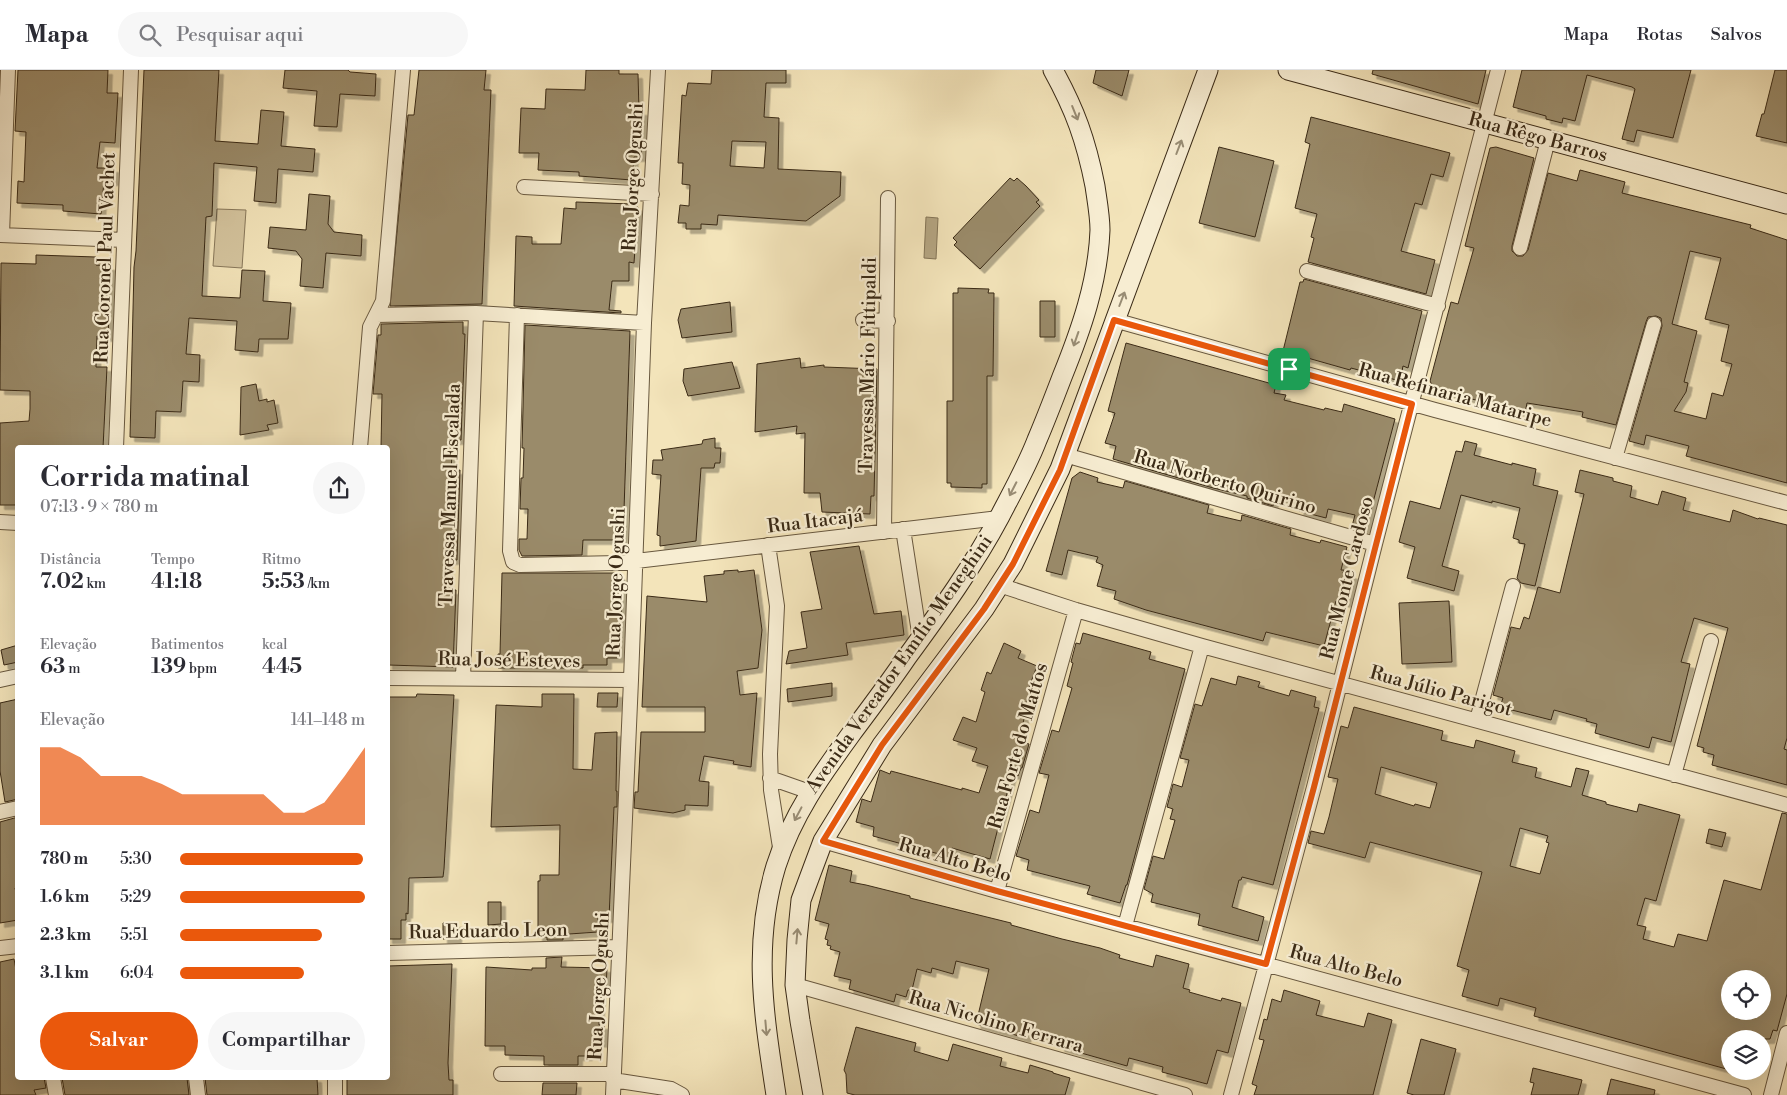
<!DOCTYPE html>
<html lang="pt">
<meta charset="utf-8">
<style>
:root{--surface:#fff;--page:#f7f7f7;--text:#2b2b33;--muted:#7c7c81;--line:#e1e1e2;--accent:#ea580c}
body{margin:0;font-family:"Libre Bodoni",serif;background:var(--page);color:var(--text);height:100vh;display:flex;flex-direction:column;font-size:19px;white-space:nowrap}
*{box-sizing:border-box;margin:0}
p{font-size:16px;color:var(--muted)}
.icon{flex:none;width:28px;height:28px;fill:none;stroke:currentColor;stroke-width:2;stroke-linecap:round;stroke-linejoin:round}
.map{position:relative;flex:1;overflow:hidden}
.details{position:absolute;left:15px;top:375px;width:375px;height:635px;display:flex;flex-direction:column;background:var(--surface);border-radius:5px;box-shadow:0 5px 20px #0002}
.details>*{flex:none}
.buttons{position:absolute;left:1721px;top:900px;display:grid;gap:10px}
.buttons a{display:grid;place-items:center;width:50px;height:50px;border-radius:50%;background:var(--surface);box-shadow:0 5px 20px #0002;font-size:25px}
.pin{position:absolute;display:grid;place-items:center;width:42px;height:42px;color:#fff;margin:-21px;border-radius:10px;box-shadow:0 2px 8px #0006}
.round{display:grid;place-items:center;flex:none;width:52px;height:52px;border-radius:26px;background:var(--page)}
.overview{display:flex;align-items:center;justify-content:space-between;height:85px;padding:0 25px}
h1{font-size:28px;font-weight:600;line-height:38px}
.stats{display:grid;grid-template-columns:repeat(3,1fr);gap:8px;height:85px;padding:5px 25px}
.stats div{display:grid;align-content:center}
.stats b{font-size:21px;font-weight:600}
.stats small{font-size:14px;font-weight:400}
.stats p{font-size:14px}
.chart{height:140px;padding:10px 25px}
.chart p{display:flex;justify-content:space-between}
.chart svg{width:100%;height:90px;margin-top:5px;fill:var(--accent);opacity:.7}
.cta{display:flex;gap:10px;margin-top:auto;padding:10px 25px}
.cta a{flex:1;height:58px;border-radius:30px;background:var(--accent);color:#fff;font-size:20px;font-weight:600;line-height:58px;text-align:center}
.cta a+a{background:var(--page);color:var(--text)}
ul{padding:0 25px;list-style:none;font-size:16px}
li{display:grid;grid-template-columns:80px 60px 1fr;align-items:center;height:38px}
li i{height:12px;border-radius:6px;background:var(--accent)}
header{display:flex;align-items:center;gap:30px;box-sizing:border-box;height:70px;padding:0 25px;background:var(--surface);border-bottom:1px solid var(--line)}
header strong{font-size:24px}
nav{display:flex;gap:28px;margin-inline-start:auto;font-size:18px}
.search{width:350px;height:45px;background:var(--page);display:flex;align-items:center;gap:12px;box-sizing:border-box;padding:0 18px;border-radius:28px;color:var(--muted);font-size:19px}
.map>svg:first-child{display:block}
.green{fill:#d4c49e;stroke:#87775a}
.water{fill:#b4a582;stroke:#837457}
.building{fill:#9a8b6b;stroke:#3a2a16;fill-rule:evenodd;filter:url(#shadow)}
.lines{fill:none;stroke-linecap:round;stroke-linejoin:round}
.street-casing{stroke:#68583f;stroke-width:16}
.secondary-casing{stroke:#3a2a16;stroke-width:21}
.street{stroke:#f7edd2;stroke-width:14}
.secondary{stroke:#f7edd2;stroke-width:19}
.oneway{stroke:#988c74}
.route-casing{stroke:#fff;stroke-width:10}
.route{stroke:#ea580c;stroke-width:6}
.labels{text-anchor:middle;dominant-baseline:central;stroke-width:4.5;stroke-linejoin:round;paint-order:stroke}
.street-label{font-size:19px;fill:#3a2a16;stroke:#f7edd2}
</style>
<header>
<strong>Mapa</strong>
<div class="search"><svg class="icon" aria-label="search" viewBox="0 0 24 24"><circle cx="10" cy="10" r="6"/><path d="M15 15l6 6"/></svg>Pesquisar aqui</div>
<nav><a>Mapa</a><a>Rotas</a><a>Salvos</a></nav>
</header>
<div class="map">
<svg width="1787" height="1025" viewBox="0 0 1787 1025">
<defs>
<filter id="shadow"><feDropShadow dx="4.5" dy="4.5" stdDeviation="0" flood-color="#0004"/></filter>
</defs>
<rect width="100%" height="100%" fill="#f3e4ba"/>
<filter id="stains"><feTurbulence type="fractalNoise" baseFrequency=".004" numOctaves="4"/><feColorMatrix values="0 0 0 0 .2 0 0 0 0 .09 0 0 0 0 .02 0 0 0 .5 -.17"/></filter>
<radialGradient id="worn" r=".72"><stop offset=".6" stop-color="#630" stop-opacity="0"/><stop offset="1" stop-color="#630" stop-opacity=".3"/></radialGradient>
<path class="green" d="M217 139 246 140 242 198 213 196Z"/>
<path class="water" d="M926 147 938 148 936 189 924 188Z"/>
<path class="building" d="M18 0H108L107 23H118L115 73 100 72 97 98H114V111H104L101 144 63 141V135L17 133 18 111 24 112 26 62 15 61Z
M144 0H219L215 71 258 74 261 40 284 42 281 76 315 79 313 102 278 99 276 133 254 131 257 97 214 93 212 146 206 147 202 226 240 228 242 200 265 201 263 231 291 233 288 269H259L258 282 235 280 237 251 189 248 186 284 200 285 199 312 183 311 181 342 156 341 155 368 130 367 134 197 136 181Z
M285 0H348L350 2 376 4 375 26 340 24 337 57 314 56 317 21 283 18Z
M419 0H486L484 20H491L482 234 390 236 408 45H414Z
M586 0H619V4H638L639 41H643L641 87H634L632 110 579 106V102L538 100 539 83H519L521 38 545 39 546 19 585 20Z
M712 0H786V13H766L764 47 779 48 778 99 841 102 840 126 806 151 718 145 717 155 701 154V159H686V153H678L680 135 689 136 690 115 682 114 683 93H678L682 25 686 26 688 13 711 14ZM732 71 766 72 764 98 730 96Z
M1096 0H1129L1122 26 1093 13Z
M1373 0H1486L1478 34 1372 4Z
M1522 0H1691L1673 68 1637 60 1634 72 1622 69 1635 19 1632 17 1587 5 1575 51 1563 48 1562 53 1546 49V46L1513 37Z
M1775 0H1787V73L1756 66 1762 44H1764Z
M1311 47 1450 83 1443 107 1431 104 1422 135 1415 133 1401 181 1435 190 1426 224 1308 192 1314 168 1311 167 1317 144 1295 138 1310 74 1305 72Z
M1219 77 1274 91 1255 167 1199 153Z
M1496 77 1534 88 1512 176V181L1517 186H1523L1528 180 1548 103 1577 111 1580 100 1625 112 1622 123 1751 155 1750 158 1787 170V413L1686 386 1689 376 1646 365 1644 375 1629 371 1662 256 1661 248 1656 246 1648 247 1646 252 1616 355 1582 347 1583 342 1527 333 1525 343 1434 319 1430 311 1451 232 1458 234 1474 178 1465 176 1472 148 1490 78ZM1690 181 1721 188 1705 249 1729 255 1721 291 1732 294 1723 326 1712 323 1706 349 1674 341 1686 322 1688 313 1684 312 1697 261 1672 254Z
M1010 108 1014 111 1017 108 1026 116 1039 130 1036 132 1040 136 980 199 954 175 957 172 953 168Z
M309 124 330 126 328 154 334 162 362 165 361 186 326 183 323 218 300 216 302 189 296 181 268 178 270 157 306 160Z
M576 132 632 134 631 137H638L634 193 629 192V211H612L609 240 621 241V243L514 236 516 166 532 167V174H561L564 138 576 139Z
M36 185 96 187V195L111 196 108 267 97 266 96 297H107L103 378H18V435H0V353L29 351 30 339V321L0 320 1 193 36 194Z
M1304 209 1422 241 1408 298 1403 296 1400 311 1351 298 1350 300 1283 281 1300 212H1303Z
M958 218 989 219 988 223H994L993 306H987V414H982V418L951 417V413H947V331H953V223H958Z
M1040 231H1055V267H1040Z
M730 232 732 262 682 268 678 250 681 239Z
M463 252V264H465L461 370H453L451 400H460L457 490H448L446 520H456L453 597 388 595V378H381L382 324H373L378 265H381V254Z
M525 255 630 261 623 470H583L582 485 522 486 519 480V469H527L528 439H520L521 408H523L524 378H522Z
M1126 273 1276 315 1274 323 1286 325 1284 330 1324 340 1325 338 1342 342 1344 334 1395 349 1366 459 1352 456 1355 445 1328 439 1326 448 1299 441 1301 433 1275 427 1273 436 1247 428V426L1213 418 1113 389 1116 376 1105 373 1115 343 1108 341Z
M800 288 801 298 824 295V297L877 299 874 426H871L870 444 822 442 820 423H804L805 363 796 364 797 356 755 362 757 294Z
M732 292 740 318 688 326 683 311 684 299Z
M256 314 259 331 267 329V332L274 330 278 353 267 355 269 360 240 365 241 317Z
M715 368V378H721L720 393H715L714 398H701L696 471 660 476V466L657 465 661 405 652 404 653 390H663L661 380 702 374 703 370Z
M1465 371 1477 374 1474 385 1512 395V393L1536 399 1533 415 1558 421 1535 516 1521 513 1517 508 1525 474 1519 473V470L1513 468 1520 438 1492 431V433L1461 425 1442 496 1459 501 1454 521 1407 508 1415 477 1399 472 1410 431 1440 439 1456 381 1462 382Z
M1580 400 1613 408V411L1632 416 1630 427 1658 435 1662 421 1686 428 1683 440 1730 452 1733 440 1758 449 1759 448 1787 455V668L1784 679 1787 680V715L1712 695 1714 685 1703 682 1704 678 1697 676 1728 558 1694 548 1681 592 1690 594 1671 672 1652 667 1649 678 1595 663 1597 654 1586 651 1587 649 1554 640 1551 650 1500 637 1503 628 1493 625 1511 557 1520 559 1524 547 1529 549 1538 517 1560 523 1584 424 1575 422Z
M1080 402 1098 408 1097 412 1123 418 1125 411 1209 435 1207 443 1241 451 1242 445 1291 459 1290 465 1320 473 1321 470 1347 477 1341 500H1344L1343 503 1354 505 1346 533 1336 531 1324 576 1266 562 1263 571 1146 540 1114 529 1116 521 1097 516 1103 495 1096 492 1098 487 1068 480 1062 505 1046 501 1072 408Z
M859 476 874 544 901 541 904 565 846 573 848 585 786 594 789 581 807 578 801 542 822 539 810 482Z
M738 500V502L754 500 762 560 758 598 737 601 740 625 757 623 751 697 733 694 734 691 704 686 699 711 709 712 708 736 685 735V740L673 743 634 738 635 722H638L641 662H705V637H642L647 526 707 532 704 506 724 504V501Z
M502 503H618L623 509 619 588H607V595H583V598H498V584H500Z
M1449 531 1452 592 1402 594 1399 533Z
M1083 563 1151 582 1149 589 1185 599 1127 815H1126L1120 833 1087 824 1090 816 1027 800 1029 790 1016 786 1030 740 1039 743 1049 705 1039 703 1052 660 1059 662 1072 618 1067 616 1073 593 1071 592 1076 573 1080 574Z
M1004 573 1021 581 1018 588 1037 596 1028 620 1030 621 1025 636 1027 638 1026 642 1018 671 1029 674 1022 698H1021L1018 706 1012 704 990 789 952 778 950 787 873 766 874 757 856 752 862 729 871 732 880 700 890 704 891 701 962 720V718L979 723 988 696 972 691 977 678 953 670 963 647 976 652 985 622 981 620 987 602 991 604Z
M18 575V592L4 595 1 580Z
M1238 606 1260 612 1258 617 1289 626 1291 620 1316 627 1314 637 1319 638 1273 815 1242 807 1241 810H1239L1232 837 1264 847 1258 871 1198 855 1200 844 1151 832 1153 824 1144 819 1153 786 1164 789 1175 750 1170 749 1173 739 1167 737 1173 714 1182 717 1189 690 1180 688 1195 634 1202 636 1211 608 1236 615Z
M832 613V626L788 632 787 619Z
M598 623H618L617 637H597Z
M417 624 454 625 444 799 443 807 409 808 408 844 406 843V850H401V869H388V627H416Z
M542 624H574L573 699 592 700 595 663 617 662 616 721H617V737H614L609 848H598V862L569 864 568 867H563V870H547V867H538V811H540V805H559L560 755 491 757 496 635 542 637Z
M18 629V729L5 732 0 701V633Z
M1354 637 1443 661 1441 670 1474 678 1476 670 1515 681 1512 692 1537 698 1535 707 1571 717 1576 698 1589 701 1582 725 1606 732V734L1637 742 1639 734 1680 745 1656 831 1645 828 1637 855 1646 857 1643 869 1674 877 1678 864 1707 871 1724 810 1761 820 1782 743 1787 744V924L1777 961 1773 960 1770 969H1730V1000L1534 946 1536 938 1500 928 1498 936 1462 926 1469 900 1457 896 1482 802 1370 772 1365 788 1308 773 1311 761 1324 764 1329 747 1338 709 1328 707 1341 656 1348 658ZM1381 697 1437 713 1430 738 1415 734 1414 736 1375 724ZM1520 758 1548 766 1546 772 1549 773 1540 804 1510 796ZM1730 909H1762V941H1730Z
M18 747V818H15L18 831V850L0 853V752Z
M1709 759 1726 763 1722 777 1706 773Z
M829 795 852 801 850 812 866 815 910 826V828L1011 853V855L1062 869 1100 878 1120 885 1119 888 1153 897 1156 885 1189 894 1183 918 1190 920 1189 922 1221 931 1222 928 1241 933 1228 983 1217 980 1207 1014 1162 1002 1163 997 1129 988 1127 996 1060 977 1062 970 1028 961 1026 968 976 954 989 899 956 891 953 904 932 898 931 903 917 899 912 920H908L906 927 896 924 894 932 849 919 851 910 834 906 840 882 830 879 831 876 827 875 828 870 825 869 829 854 815 850Z
M488 832H501V854L488 855Z
M443 853H458L457 869H443Z
M562 887 561 897 607 898 606 920 602 919 600 939 599 955H604L603 973 596 972 595 983H588V986H578V995H544V986L505 985V976H485L486 897 532 900V898H546V888Z
M14 889 18 911V1008H44L46 1018 34 1020 36 1025H0V892Z
M452 894 448 993 449 1010H453V1025H347V1008H388V896Z
M1284 920 1320 931 1316 945 1364 957 1368 943 1392 950 1373 1025H1254L1257 1016 1252 1014 1264 970 1259 969 1264 949 1267 950 1272 929 1281 932Z
M856 957 916 973 914 981 948 991 953 974 1002 988 1000 996 1028 1003 1030 995 1053 1002V1003L1070 1008 1065 1025H855L847 1023 846 1004 844 1000Z
M1421 969 1456 979 1444 1025H1414L1407 1023Z
M1533 998 1582 1010 1578 1025H1531L1534 1013 1530 1012Z
M62 1008H187L189 1025H65Z
M205 1008H317L318 1025H207Z
M1611 1009 1655 1020 1654 1025H1607Z
M543 1013H577L576 1025H542Z"/>
<g class="lines">
<defs>
<path id="street" d="M524 117 652 124
M0 165 124 170
M2 165 8 0
M1520 178 1548 70
M1307 201 1438 236
M376 245 476 243 644 253
M517 245 510 481 513 492 520 495 619 493 999 448
M863 250 888 251
M1114 250 1435 340 1787 433
M116 378 131 0
M360 378 370 257 383 231 403 0
M1065 385 1375 474
M1615 388 1654 254
M0 452 18 453
M903 459 920 569
M884 462 888 128
M768 475 777 536 770 684 771 720 781 784
M999 515 1076 540 1202 576 1787 735
M388 608 631 610
M463 608 476 243
M0 610 18 606
M1477 650 1513 516
M1674 705 1711 571
M770 708 810 722
M0 742 18 738
M823 771 997 821 1744 1025
M997 821 1076 540
M1125 856 1202 576
M0 878 18 876
M388 883 619 877
M795 915 1185 1025
M501 1004H614
M53 1008 56 1025
M196 1008 198 1025
M613 1010 671 1019 682 1025
M335 1025V1008
M613 1025 631 610 644 253 658 0
M1231 1025 1314 717 1375 474 1498 0
M1771 1025 1787 963"/>
<path id="secondary" d="M1288 0 1787 134
M776 1025C764 946 752 875 776 796 793 743 822 704 854 660 872 636 890 612 907 587 940 542 974 495 1000 446 1013 421 1027 396 1037 370 1046 349 1054 328 1062 307 1081 260 1098 212 1100 160 1100 146 1097 130 1095 116 1086 70 1075 40 1053 0
M813 1025 800 951 795 915 797 870 801 830 823 771 882 675 984 539 1013 494 1060 399 1208 0"/>
</defs>
<use href="#street" class="street-casing"/>
<use href="#secondary" class="secondary-casing"/>
<use href="#street" class="street"/>
<use href="#secondary" class="secondary"/>
</g>
<defs><path id="oneway-shaft" d="M-6 0H5M1.5-3L5.5 0L1.5 3" fill="none" stroke-width="1.6" stroke-linecap="round" stroke-linejoin="round" transform="scale(1.25)"/></defs>
<g class="oneway">
<use href="#oneway-shaft" transform="translate(1075 43) rotate(68)"/>
<use href="#oneway-shaft" transform="translate(1179 77) rotate(-69)"/>
<use href="#oneway-shaft" transform="translate(1122 229) rotate(-69)"/>
<use href="#oneway-shaft" transform="translate(1076 269) rotate(109)"/>
<use href="#oneway-shaft" transform="translate(1013 419) rotate(117)"/>
<use href="#oneway-shaft" transform="translate(798 744) rotate(118)"/>
<use href="#oneway-shaft" transform="translate(797 866) rotate(-85)"/>
<use href="#oneway-shaft" transform="translate(766 958) rotate(85)"/>
</g>
<g class="lines">
<defs>
<path id="route" d="M1114 250 1412 334 1314 717 1266 894 997 821 823 771 882 675 984 539 1013 494 1060 400Z"/>
</defs>
<use href="#route" class="route-casing"/>
<use href="#route" class="route"/>
</g>
<g class="labels">
<g class="street-label">
<text transform="translate(1538 67) rotate(15)">Rua Rêgo Barros</text>
<text transform="translate(633 107) rotate(-87)">Rua Jorge Ogushi</text>
<text transform="translate(105 188) rotate(-88)">Rua Coronel Paul Vachet</text>
<text transform="translate(868 295) rotate(-89)">Travessa Mário Fittipaldi</text>
<text transform="translate(1455 325) rotate(15)">Rua Refinaria Mataripe</text>
<text transform="translate(1225 412) rotate(16)">Rua Norberto Quirino</text>
<text transform="translate(450 425) rotate(-88)">Travessa Manuel Escalada</text>
<text transform="translate(815 451) rotate(-7)">Rua Itacajá</text>
<text transform="translate(1347 508) rotate(-76)">Rua Monte Cardoso</text>
<text transform="translate(616 512) rotate(-88)">Rua Jorge Ogushi</text>
<text transform="translate(509 590) rotate(1)">Rua José Esteves</text>
<text transform="translate(899 594) rotate(-55)">Avenida Vereador Emílio Meneghini</text>
<text transform="translate(1441 621) rotate(15)">Rua Júlio Parigot</text>
<text transform="translate(1018 676) rotate(-74)">Rua Forte do Mattos</text>
<text transform="translate(955 790) rotate(16)">Rua Alto Belo</text>
<text transform="translate(488 861) rotate(-1)">Rua Eduardo Leon</text>
<text transform="translate(1346 896) rotate(15)">Rua Alto Belo</text>
<text transform="translate(599 916) rotate(-87)">Rua Jorge Ogushi</text>
<text transform="translate(996 952) rotate(16)">Rua Nicolino Ferrara</text>
</g>
</g>
<rect width="100%" height="100%" filter="url(#stains)"/>
<rect width="100%" height="100%" fill="url(#worn)"/>
</svg>
<div class="buttons">
<a><svg class="icon" aria-label="locate" viewBox="0 0 24 24"><circle cx="12" cy="12" r="6"/><path d="M12 2v4M12 18v4M2 12h4M18 12h4"/></svg></a>
<a><svg class="icon" aria-label="layers" viewBox="0 0 24 24"><path d="M12 4l9 5-9 5-9-5zM3 14l9 5 9-5"/></svg></a>
</div>
<div class="pin" style="left:1289px;top:299px;background:#1e9e55"><svg class="icon" aria-label="arrive" viewBox="0 0 24 24"><path d="M6 21V4h12l-3 4 3 4H6"/></svg></div>
<section class="details">
<div class="overview"><div><h1>Corrida matinal</h1><p>07:13 · 9 × 780 m</p></div><a class="round"><svg class="icon" aria-label="share" viewBox="0 0 24 24"><path d="M12 15V3M7 8l5-5 5 5M5 13v7h14v-7"/></svg></a></div>
<div class="stats">
<div><p>Distância</p><b>7.02<small> km</small></b></div>
<div><p>Tempo</p><b>41:18</b></div>
<div><p>Ritmo</p><b>5:53<small> /km</small></b></div>
</div>
<div class="stats">
<div><p>Elevação</p><b>63<small> m</small></b></div>
<div><p>Batimentos</p><b>139<small> bpm</small></b></div>
<div><p>kcal</p><b>445</b></div>
</div>
<div class="chart"><p><span>Elevação</span>141–148 m</p>
<svg viewBox="0 0 160 44" preserveAspectRatio="none"><path d="M0 44V6L10 6L20 11L30 20L40 20L50 20L60 24L70 29L80 29L90 29L100 29L110 29L120 38L130 38L140 33L150 20L160 6V44z"/></svg>
</div>
<ul>
<li><b>780 m</b>5:30<i style="width:99%"></i></li>
<li><b>1.6 km</b>5:29<i style="width:100%"></i></li>
<li><b>2.3 km</b>5:51<i style="width:77%"></i></li>
<li><b>3.1 km</b>6:04<i style="width:67%"></i></li>
</ul>
<div class="cta"><a>Salvar</a><a>Compartilhar</a></div>
</section>
</div>
